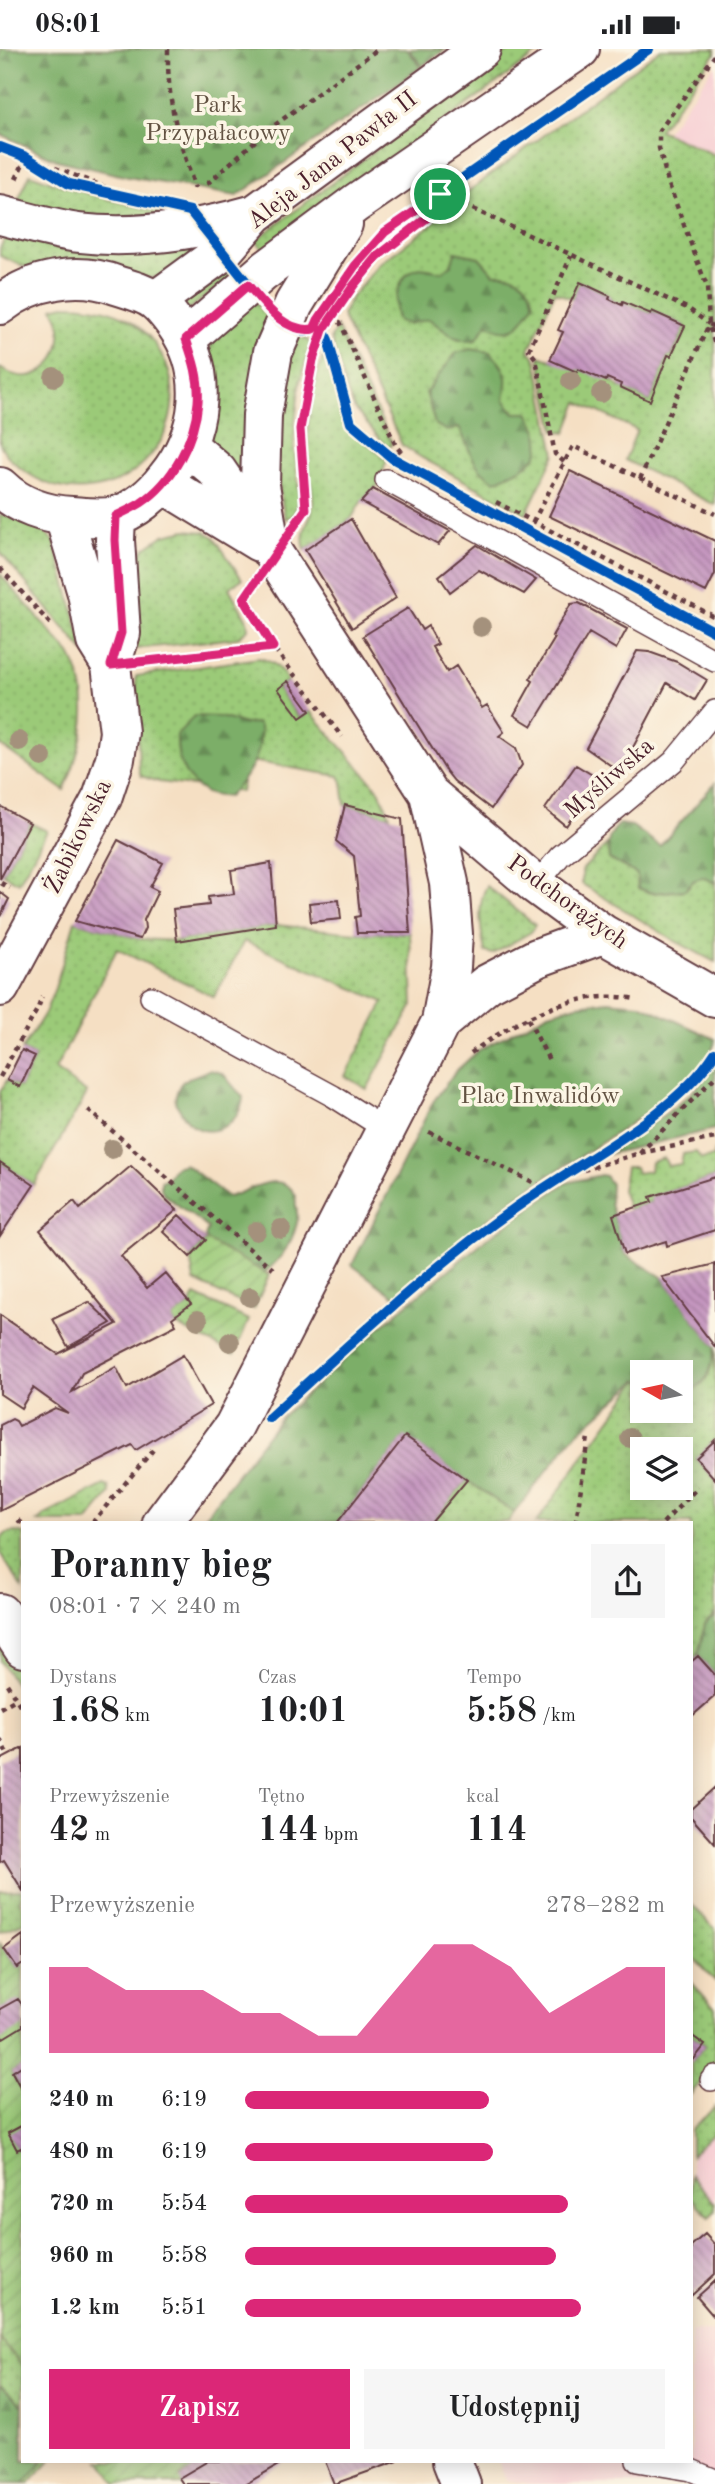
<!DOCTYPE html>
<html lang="pl">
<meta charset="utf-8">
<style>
:root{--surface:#fff;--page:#f6f6f6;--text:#202124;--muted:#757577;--accent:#db2777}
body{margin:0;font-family:"Old Standard TT",serif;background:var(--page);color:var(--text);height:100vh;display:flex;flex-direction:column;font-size:26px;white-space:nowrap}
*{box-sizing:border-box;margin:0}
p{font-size:23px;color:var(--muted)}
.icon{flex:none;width:38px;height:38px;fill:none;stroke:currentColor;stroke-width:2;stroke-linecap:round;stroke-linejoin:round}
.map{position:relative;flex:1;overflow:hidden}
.sheet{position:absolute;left:21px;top:1472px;width:672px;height:942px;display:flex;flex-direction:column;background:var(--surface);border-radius:0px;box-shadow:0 4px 18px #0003}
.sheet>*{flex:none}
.needle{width:46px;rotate:279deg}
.fabs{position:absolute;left:630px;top:1311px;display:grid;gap:14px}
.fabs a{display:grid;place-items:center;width:63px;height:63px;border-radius:0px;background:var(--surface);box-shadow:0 4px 18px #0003;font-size:35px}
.pin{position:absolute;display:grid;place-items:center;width:60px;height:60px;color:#fff;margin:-30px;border:4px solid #fff;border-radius:50%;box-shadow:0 2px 7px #0007}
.round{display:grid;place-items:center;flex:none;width:74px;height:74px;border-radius:0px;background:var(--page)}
.headline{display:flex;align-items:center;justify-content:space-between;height:119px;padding:0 28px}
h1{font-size:38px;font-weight:600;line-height:52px}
.metrics{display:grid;grid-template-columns:repeat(3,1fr);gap:10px;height:119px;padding:7px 28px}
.metrics div{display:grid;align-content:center}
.metrics b{font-size:35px;font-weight:600}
.metrics small{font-size:19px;font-weight:400}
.metrics p{font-size:19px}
.chart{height:196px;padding:14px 28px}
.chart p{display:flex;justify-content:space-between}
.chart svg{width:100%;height:126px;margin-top:7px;fill:var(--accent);opacity:.7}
.action{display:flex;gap:14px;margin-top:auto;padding:14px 28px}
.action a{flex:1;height:80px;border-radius:0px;background:var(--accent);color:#fff;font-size:28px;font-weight:600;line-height:80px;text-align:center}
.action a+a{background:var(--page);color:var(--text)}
ul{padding:0 28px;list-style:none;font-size:23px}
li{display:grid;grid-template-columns:112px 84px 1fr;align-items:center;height:52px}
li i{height:18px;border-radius:9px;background:var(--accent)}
.status{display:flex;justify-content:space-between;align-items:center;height:49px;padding:0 35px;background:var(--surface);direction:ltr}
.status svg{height:19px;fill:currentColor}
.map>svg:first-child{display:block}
.built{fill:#f7cfd4}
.grass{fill:url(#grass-dots);stroke:#727452;stroke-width:2;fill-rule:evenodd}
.forest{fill:url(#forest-firs);stroke:#63664a;stroke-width:2}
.garden{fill:url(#garden-furrows);stroke:#727452;stroke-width:2}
.building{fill:url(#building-back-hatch)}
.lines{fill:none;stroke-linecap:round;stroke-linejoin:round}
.service-casing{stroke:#643c42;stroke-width:24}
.tertiary-casing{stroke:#643c42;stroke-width:42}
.path{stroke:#643c42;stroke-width:4.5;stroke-dasharray:5 5;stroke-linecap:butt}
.service{stroke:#fff;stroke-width:21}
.tertiary{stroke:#fff;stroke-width:38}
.cycleway-casing{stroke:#fcf5e5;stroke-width:15}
.cycleway{stroke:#0057b8;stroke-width:10}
.tree{fill:#a4917c}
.route-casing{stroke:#fff;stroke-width:14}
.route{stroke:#db2777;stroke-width:9}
.labels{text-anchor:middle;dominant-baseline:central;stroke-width:7;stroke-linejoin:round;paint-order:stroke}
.park-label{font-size:24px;fill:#625242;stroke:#fcf5e5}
.street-label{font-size:24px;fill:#4a1f2b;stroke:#fcf5e5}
</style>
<div class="status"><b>08:01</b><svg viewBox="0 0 49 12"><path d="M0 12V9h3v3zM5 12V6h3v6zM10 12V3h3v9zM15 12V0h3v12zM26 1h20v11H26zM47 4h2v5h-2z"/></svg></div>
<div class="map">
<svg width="715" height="2435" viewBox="0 0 715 2435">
<defs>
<pattern id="grass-dots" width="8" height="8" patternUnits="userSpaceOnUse" patternTransform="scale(1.75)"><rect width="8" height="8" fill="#9bca78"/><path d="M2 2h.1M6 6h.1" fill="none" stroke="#87ad68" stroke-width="1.8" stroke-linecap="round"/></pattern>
<pattern id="forest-firs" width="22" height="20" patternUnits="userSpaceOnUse" patternTransform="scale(1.75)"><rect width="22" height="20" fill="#7cae68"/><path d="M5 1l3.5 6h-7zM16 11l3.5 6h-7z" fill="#688d56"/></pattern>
<pattern id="garden-furrows" width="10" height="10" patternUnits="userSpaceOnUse" patternTransform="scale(1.75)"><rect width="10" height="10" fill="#9bca78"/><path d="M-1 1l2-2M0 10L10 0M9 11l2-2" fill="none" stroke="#87ad68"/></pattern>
<pattern id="building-back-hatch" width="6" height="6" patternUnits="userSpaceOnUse" patternTransform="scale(1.75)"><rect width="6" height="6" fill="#c495bf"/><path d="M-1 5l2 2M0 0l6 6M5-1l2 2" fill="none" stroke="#a1799b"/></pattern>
</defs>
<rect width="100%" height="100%" fill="#fcf5e5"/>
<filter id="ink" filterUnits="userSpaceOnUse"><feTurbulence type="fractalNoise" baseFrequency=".0143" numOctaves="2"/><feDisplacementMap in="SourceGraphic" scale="14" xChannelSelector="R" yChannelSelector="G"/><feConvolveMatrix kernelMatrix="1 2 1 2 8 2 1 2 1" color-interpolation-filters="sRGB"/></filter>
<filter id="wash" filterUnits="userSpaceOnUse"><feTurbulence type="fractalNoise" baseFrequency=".00686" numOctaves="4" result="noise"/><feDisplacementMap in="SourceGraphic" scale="28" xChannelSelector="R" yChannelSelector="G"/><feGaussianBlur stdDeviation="1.57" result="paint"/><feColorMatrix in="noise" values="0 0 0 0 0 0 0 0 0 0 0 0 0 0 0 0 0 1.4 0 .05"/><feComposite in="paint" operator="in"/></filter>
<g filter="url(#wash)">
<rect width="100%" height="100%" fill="#f5dfc3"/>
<path class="built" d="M715 16V104L666 83Z
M715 2058V2162L709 2168 691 2148V2081Z
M691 2282H715V2435H531L506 2431 498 2412H691Z"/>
<path class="grass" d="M511 0H543L265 204 256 191Z
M661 0H715V5L659 81 715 106V456L625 411 637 381 578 353 566 384 555 382 539 307 607 329 620 338 650 352 668 306 672 307 685 277 652 262 651 265 623 253 622 256 609 250 610 247 580 233 573 250 555 243 529 301 536 310 555 405 526 465 422 409 402 396 342 266 351 249 378 216 432 175 450 150 455 152Z
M30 125C81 145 134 157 188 169H88L17 154Z
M7 185 146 202 202 199 165 226 145 230 30 220 0 207V199Z
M225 214 234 226 185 263 178 249Z
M252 249 270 270 247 434 215 407 209 384V303L215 282Z
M64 256C102 256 135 265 157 298 211 381 113 479 29 425 19 419 4 406 0 394 0 383 0 333 0 319 33 341 63 316 60 279 60 272 55 265 53 259Z
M337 278 392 394 389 400 355 361 346 340 331 289Z
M297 286 306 289 311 296 300 332 295 374 294 399 300 450 293 467 285 470 276 420 279 345Z
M323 308 338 343 347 376 387 411 378 436 361 453 351 470 305 501C298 478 315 471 313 449 312 436 308 424 307 411 306 376 311 341 323 308Z
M0 466H6L42 481 54 492 85 604 0 503Z
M186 481 205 483 214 488 242 530 229 539 247 571 248 580 237 589 135 600 133 515 145 499 164 486Z
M0 525 70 605C95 650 83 697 64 741L0 696Z
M259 609C275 613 280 619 288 632L278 640 299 669 310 662 379 741 390 767 345 756 342 733 339 727 245 711 241 743 159 733 141 727 139 720 136 627Z
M30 774 47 782 19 834 3 825Z
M607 795 610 810 637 825 638 839 651 844 685 841 693 832 704 828 715 834V913L675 892 582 835V821Z
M487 837 535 876 531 883 493 905 485 903C481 883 476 855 487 837Z
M75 872 140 890 177 892 276 876 357 884H410L413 956 367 1040 345 1027 384 953 244 892 214 948 117 900 55 1021 87 1044 34 1136 0 1113V1043L7 1031 20 1038 35 1008 22 1001 45 964 55 939Z
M715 1099V1128L651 1148 652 1153 629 1161 622 1141 626 1118H635L637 1124 650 1122 651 1113 664 1109 668 1117 681 1115 683 1105 696 1103 701 1110 714 1108Z
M715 1301V1391L696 1409 715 1430V1565C699 1578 706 1600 691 1613V1474H536L638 1331 642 1334V1362H681V1345C706 1338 708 1325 715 1301ZM642 1400H681V1438H642Z
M467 1431 514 1464 508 1473 439 1474 434 1470Z
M104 1436 109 1438 110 1445 87 1473H37L45 1466Z
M16 1483 23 1485V1540L0 1504 2 1488 7 1484Z
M0 1593 23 1628V1647L0 1612Z
M22 1841 20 1853 23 1858V1874L0 1883V1842Z
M691 1855 715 1880V1932L691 1906Z
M691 1933 715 1959V2015L691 2045V2014L705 1996 691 1986Z
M715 2058V2083L691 2106V2081Z
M691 2126 715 2154V2162L709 2168 691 2148Z
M0 2290 23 2317V2412H50L29 2435H0Z"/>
<path class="forest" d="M0 0H407L421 18 237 147 128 128 57 111 0 85Z
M409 0H446L422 17Z
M455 203 479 208 494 225C517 223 530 233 534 255 520 276 513 291 487 275L476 291C457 295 443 280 429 270L408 275 398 272C391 257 398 226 416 220 425 217 434 223 443 223L451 216Z
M470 300 490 303C508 323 508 324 504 351L515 364H528C555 406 531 416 495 432 470 417 472 402 459 379L447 382 435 375 426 343 456 304Z
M194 667 220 668 245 675 257 674 260 678C263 708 247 728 228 748 221 747 211 747 206 744 184 731 176 710 177 686Z
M715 734V834L703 828 693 832 685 841 652 844 638 839 637 825 609 810C607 794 607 786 620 775L632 777 660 797Z
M608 952 640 955 715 990C714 1035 556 1119 518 1147 475 1178 436 1215 395 1248L352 1216 433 1053 455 1023 479 1001 549 964 577 956Z
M715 1015V1080L608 1105C645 1077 689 1056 715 1015Z
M209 1021C227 1024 223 1026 234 1038 237 1042 240 1044 243 1048 242 1072 213 1093 191 1075 184 1069 180 1061 175 1053 178 1026 189 1031 209 1021Z
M185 1115 228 1148C250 1142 281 1118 296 1147 294 1156 299 1165 297 1174 291 1199 276 1216 255 1231L210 1198 205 1188 208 1179 165 1146 161 1140V1132L168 1128 175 1118Z
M601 1126 605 1127 611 1135 610 1154 625 1205 662 1228 715 1298C711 1325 707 1338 681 1345V1323H642V1334L638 1331 577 1384 514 1464 405 1388 337 1473 200 1474 281 1368 381 1277 486 1190 566 1134Z
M715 1565V1626L698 1607 705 1575Z
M0 2336 23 2356V2412H44L24 2435H0Z"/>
<path class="garden" d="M206 1191 269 1226 254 1260 194 1232 190 1208Z
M195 1246 249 1271 234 1305 176 1276 172 1269 191 1255Z
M0 1894 17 1919 23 1915V2016L12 2023 23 2043V2317L0 2290Z
M100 2412H208L180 2428 183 2435H116Z"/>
<g id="blocks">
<path class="building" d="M580 233 610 247 609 250 622 256 623 253 651 265 652 262 685 277 671 307 668 306 650 352 620 338 621 335 607 329 606 332 578 320 577 323 550 311 563 283 558 281Z
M570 422 715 492V525L706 543 549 467Z
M373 440 450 482 438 496 361 453Z
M351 470 396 549 352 579 305 501Z
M477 496 536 531 524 545 479 521 450 543 439 527Z
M579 554 627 580 616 600 589 584 532 677 514 666 533 632 530 630 555 589 552 587 571 555Z
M408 559 422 581 428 577 438 595 432 598 447 623 456 617 482 659 487 656 504 683 499 687 516 699 522 716 491 760 454 732 446 722 363 587Z
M637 602 649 603 677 613 707 631 695 651 667 634 620 723 586 699Z
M288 632 310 662 300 669 278 640Z
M576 716 599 730 566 777 545 760Z
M345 756 402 770 410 884H357L355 868 360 867 354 807 336 792Z
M0 757 30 774 0 830Z
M118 791 163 814 150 838 158 842 144 871 145 879 140 890 75 872Z
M271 814 276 876 177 892 173 860 209 856 208 848 234 845 231 821Z
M0 843 9 850 0 868Z
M339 851 341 870 311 873 309 854Z
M22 1001 35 1007 20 1038 7 1031Z
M0 1113 34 1136 0 1187Z
M131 1117 177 1161 121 1207 147 1239 165 1224 191 1255 172 1269 176 1276 82 1324 72 1343 116 1318 127 1339 183 1306 211 1356 136 1401 132 1396 0 1462V1376L12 1370 16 1372 19 1377 55 1359 68 1364 33 1339 21 1359 0 1345V1266L58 1305 117 1275 40 1181 74 1152 80 1160Z
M715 1128V1181L667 1197 666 1192 625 1205 613 1166 652 1153 650 1148Z
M179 1166 206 1191 190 1208 163 1182Z
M715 1215V1298L662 1228Z
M89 1253 111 1274 68 1298 53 1270Z
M405 1387 467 1431 431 1474H337Z
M715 1391V1430L696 1409Z
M698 1607 715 1626V1647L691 1668V1613Z
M23 1699V1842L4 1811 0 1813V1711Z
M715 1738V1795L691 1768V1760Z
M23 1886V1915L17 1919 4 1900Z
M18 1950 23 1957V1977L0 1991V1960Z
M691 1986 705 1996 691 2014Z
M23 2016V2043L12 2023Z
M23 2076V2098L17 2101 8 2084Z
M705 2185 715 2196V2225L691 2247V2197Z
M715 2232V2269L697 2248Z
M208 2412H285L246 2435H183L179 2429Z
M325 2412H398L334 2435Z"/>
</g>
</g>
<g filter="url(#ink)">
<use href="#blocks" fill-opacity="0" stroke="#643c42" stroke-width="2"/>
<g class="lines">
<defs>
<path id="service" d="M386 431 715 612
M536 836 560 807 674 712 715 662
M151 948 333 1047 385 1080
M711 2031 715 2027
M637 2412 691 2421 715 2431"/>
<path id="tertiary" d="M0 166C26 172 53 181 79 184 139 191 198 181 255 165
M155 252 222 203 255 165 481 0
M0 256C32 230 78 222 116 236 128 240 145 244 155 252 163 258 170 268 176 276 210 324 202 385 166 429 154 445 135 462 115 467 102 470 86 468 72 467 46 466 19 457 0 438
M186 290 262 224 356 154 580 0
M187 396 217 422 275 507 429 745 449 834 453 885 451 918 441 973
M162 434 259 493
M269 490 260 436 262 366 273 303 294 255 343 175
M111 616 121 584 115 491 116 467
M429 745 536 836 603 885 715 949
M0 938 102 749 115 710 119 683 111 616 96 592 87 544 64 467
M162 1474 234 1377 441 973 487 935 537 909 603 885
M0 1564 23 1599
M452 2412 461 2435"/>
</defs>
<use href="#service" class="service-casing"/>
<use href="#tertiary" class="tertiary-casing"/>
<path class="path" d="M168 0C167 55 178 87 195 139
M715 6 659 82V99L668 133 707 238 709 275 715 297
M0 95 26 108 124 145
M16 130 26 108
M207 135 264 84 378 0
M356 234 378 207 428 168 440 145 689 260 709 275
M329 272 340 273 396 397 401 403
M564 413 555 405 536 310 529 301 571 207
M302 425 304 445
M640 430 709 275 715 278
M496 453 715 568
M533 473 573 397 715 465
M0 519 53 578
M250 541 244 550 273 598 342 688
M152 611 273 598
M1 834 10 839
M528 970 549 1011
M471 1004C516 970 577 939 635 950
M0 1028 38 959 42 948
M88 1061 273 1220
M429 1083 545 1139
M640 1104 715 1028
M564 1127 640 1104 715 1089
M18 1471 23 1475
M92 1474 153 1401
M576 1474 588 1388
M663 1474 698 1438
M7 1635 23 1661
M0 1659 16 1650
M0 1690 8 1707"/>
<use href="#service" class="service"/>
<use href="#tertiary" class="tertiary"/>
<defs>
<path id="cycleway" d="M0 98 26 108 69 135 190 162 268 260 284 274 304 282 314 280 355 217 385 183 649 0
M318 271 328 291 351 374 392 409 715 583
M269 1369C352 1293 436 1213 528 1150 587 1109 677 1064 715 1004"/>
</defs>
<use href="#cycleway" class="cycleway-casing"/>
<use href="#cycleway" class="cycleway"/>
</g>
<g class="tree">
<circle cx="54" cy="328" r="10"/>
<circle cx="571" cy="332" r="10"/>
<circle cx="601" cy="344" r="10"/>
<circle cx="481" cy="578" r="10"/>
<circle cx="19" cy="692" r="10"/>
<circle cx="42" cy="708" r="10"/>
<circle cx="112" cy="1100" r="10"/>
<circle cx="281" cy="1180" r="10"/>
<circle cx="256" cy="1182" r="10"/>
<circle cx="250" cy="1248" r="10"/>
<circle cx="198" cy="1271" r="10"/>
<circle cx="230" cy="1293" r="10"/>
<circle cx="630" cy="1389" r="10"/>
</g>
</g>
<g class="lines" filter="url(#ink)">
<defs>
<path id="route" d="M440 145 428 168 378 207 354 236 323 281 313 311 300 380 306 460 244 550 273 598 111 616 121 584 115 491 116 467C124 463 133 459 141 454 173 433 195 391 198 353 200 331 193 310 186 290L248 236C264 255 285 285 314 280L318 271 355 217 385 183Z"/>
</defs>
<use href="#route" class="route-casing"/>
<use href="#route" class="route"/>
</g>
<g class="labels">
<g class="park-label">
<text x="218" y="57">Park<tspan x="218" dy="28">Przypałacowy</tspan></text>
<text x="540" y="1048">Plac Inwalidów</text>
</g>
<g class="street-label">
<text transform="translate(333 112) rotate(-38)">Aleja Jana Pawła II</text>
<text transform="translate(610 730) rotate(-41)">Myśliwska</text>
<text transform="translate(79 788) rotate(-64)">Żabikowska</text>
<text transform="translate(567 854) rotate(36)">Podchorążych</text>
</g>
</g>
</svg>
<div class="fabs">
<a><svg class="needle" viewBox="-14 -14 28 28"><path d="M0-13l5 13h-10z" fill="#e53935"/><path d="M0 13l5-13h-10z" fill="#757577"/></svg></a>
<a><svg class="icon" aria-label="layers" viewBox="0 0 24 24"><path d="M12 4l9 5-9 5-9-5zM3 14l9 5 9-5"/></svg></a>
</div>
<div class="pin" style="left:440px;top:145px;background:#1e9e55"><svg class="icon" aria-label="arrive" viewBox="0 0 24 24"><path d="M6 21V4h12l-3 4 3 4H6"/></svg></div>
<section class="sheet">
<div class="headline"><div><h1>Poranny bieg</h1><p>08:01 · 7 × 240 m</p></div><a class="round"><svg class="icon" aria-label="share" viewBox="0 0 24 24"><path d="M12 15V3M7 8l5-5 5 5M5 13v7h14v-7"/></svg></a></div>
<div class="metrics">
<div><p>Dystans</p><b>1.68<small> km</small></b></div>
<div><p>Czas</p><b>10:01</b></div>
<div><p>Tempo</p><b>5:58<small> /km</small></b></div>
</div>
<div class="metrics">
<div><p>Przewyższenie</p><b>42<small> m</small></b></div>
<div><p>Tętno</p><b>144<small> bpm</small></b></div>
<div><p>kcal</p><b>114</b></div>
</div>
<div class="chart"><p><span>Przewyższenie</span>278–282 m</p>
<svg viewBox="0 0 160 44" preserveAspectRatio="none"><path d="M0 44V14L10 14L20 22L30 22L40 22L50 30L60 30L70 38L80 38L90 22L100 6L110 6L120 14L130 30L140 22L150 14L160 14V44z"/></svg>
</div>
<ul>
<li><b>240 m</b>6:19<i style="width:58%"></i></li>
<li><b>480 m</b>6:19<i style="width:59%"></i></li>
<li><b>720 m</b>5:54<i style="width:77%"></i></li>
<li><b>960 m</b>5:58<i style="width:74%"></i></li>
<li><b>1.2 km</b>5:51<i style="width:80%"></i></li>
</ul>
<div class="action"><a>Zapisz</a><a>Udostępnij</a></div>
</section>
</div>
